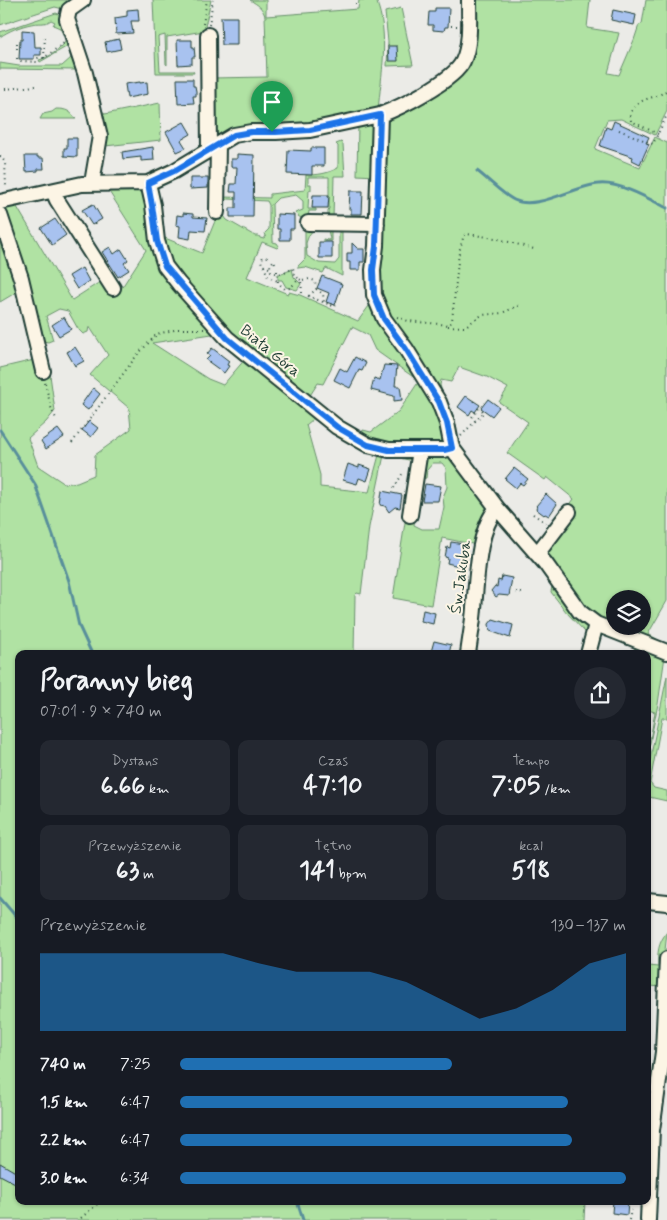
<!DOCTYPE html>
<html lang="pl">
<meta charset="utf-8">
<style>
:root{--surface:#171b24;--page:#242831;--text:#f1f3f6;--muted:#9ea1a6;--accent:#1f6fb2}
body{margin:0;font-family:Mynerve,sans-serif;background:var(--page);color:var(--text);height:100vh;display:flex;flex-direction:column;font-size:19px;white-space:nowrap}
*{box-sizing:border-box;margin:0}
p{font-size:16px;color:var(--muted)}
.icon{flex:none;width:28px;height:28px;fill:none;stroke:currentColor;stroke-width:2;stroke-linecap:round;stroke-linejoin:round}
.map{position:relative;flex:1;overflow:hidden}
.sheet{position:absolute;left:15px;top:650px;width:636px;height:555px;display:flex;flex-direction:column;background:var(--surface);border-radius:10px;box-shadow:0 1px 4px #0004}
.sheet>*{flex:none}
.fabs{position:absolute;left:606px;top:590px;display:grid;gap:10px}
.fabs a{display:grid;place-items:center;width:45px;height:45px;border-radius:50%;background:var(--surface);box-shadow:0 1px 4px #0004;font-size:25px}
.pin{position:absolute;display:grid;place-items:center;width:42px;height:42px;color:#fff;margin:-51px -21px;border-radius:50% 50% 50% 0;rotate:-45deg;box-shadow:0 0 5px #0007}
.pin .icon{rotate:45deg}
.round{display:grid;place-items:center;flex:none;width:52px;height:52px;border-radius:26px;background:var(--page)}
.summary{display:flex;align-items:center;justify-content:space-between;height:85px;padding:0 25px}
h1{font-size:28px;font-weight:800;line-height:38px}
.figures{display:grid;grid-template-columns:repeat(3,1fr);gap:8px;height:85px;padding:5px 25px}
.figures div{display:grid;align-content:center;border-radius:10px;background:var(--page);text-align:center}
.figures b{font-size:25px;font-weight:800}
.figures small{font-size:14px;font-weight:400}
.figures p{font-size:14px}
.chart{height:140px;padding:10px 25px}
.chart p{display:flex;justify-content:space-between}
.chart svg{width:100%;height:90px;margin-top:5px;fill:var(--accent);opacity:.7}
ul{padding:0 25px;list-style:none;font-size:16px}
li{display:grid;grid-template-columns:80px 60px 1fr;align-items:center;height:38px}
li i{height:12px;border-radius:6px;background:var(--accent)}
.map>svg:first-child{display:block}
.green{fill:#b0e2a3;stroke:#68906c;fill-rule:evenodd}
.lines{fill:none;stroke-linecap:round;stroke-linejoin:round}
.stream{stroke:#598f9b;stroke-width:3}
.building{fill:#a8c2ef;stroke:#1f3d34}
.minor-casing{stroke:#1f3d34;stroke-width:18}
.path{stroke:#1f3d34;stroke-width:2;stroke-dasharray:1 4;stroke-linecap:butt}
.minor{stroke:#fcf5e5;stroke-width:14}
.route-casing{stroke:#fff;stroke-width:10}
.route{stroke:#1a73e8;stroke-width:6}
.labels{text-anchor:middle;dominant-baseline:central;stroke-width:4;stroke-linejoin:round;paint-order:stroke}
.street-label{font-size:16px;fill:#1f3d34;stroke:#fcf5e5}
</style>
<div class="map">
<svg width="667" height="1220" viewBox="0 0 667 1220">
<rect width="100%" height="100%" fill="#ebebe7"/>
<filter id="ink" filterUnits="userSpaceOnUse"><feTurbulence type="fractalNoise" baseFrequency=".02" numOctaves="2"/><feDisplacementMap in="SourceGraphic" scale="10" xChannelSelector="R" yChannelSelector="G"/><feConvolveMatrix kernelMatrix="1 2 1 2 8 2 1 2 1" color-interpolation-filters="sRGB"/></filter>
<g filter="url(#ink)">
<path class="green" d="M0 0H79L63 9 55 7 0 25Z
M153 0H211L204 31 167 37V65L166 64 165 35 158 37 160 71H193L194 73H156Z
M250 0H266V16L358 9 359 0H376C390 35 381 75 378 111L214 144 212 78 267 77 265 16C262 7 258 5 250 0Z
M471 0H590L587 28 619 33 608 73 619 75 634 40 639 25 642 24 646 0H667V111L655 135 621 119 607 120 595 149 640 168 655 137 667 143V601L648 634 664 643 661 646 608 627 585 613 575 602 544 555 548 545 573 512 572 508 568 507 574 499 547 477 545 480 507 453 528 422 499 402 508 388 487 377 459 367 451 382 441 380 440 385 455 436 449 439 447 445C427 451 380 449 363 439L362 435 363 430 371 432 399 411 419 381 375 350 368 335 352 327 323 384 318 383 307 400 227 335 215 322 174 273 165 258 161 248 160 236 202 253 217 216 221 218 224 216 227 220 255 236H259L260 238 264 239 266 236 265 233 269 229V205L267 201 228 199 224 202 225 206H222V197L270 198V194L305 190 306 175C317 175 327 174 338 168V146L336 144 341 142 343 144 345 176H334L333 220 328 219V210L329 209V177H308V184H311V190H309L308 209H316V211H309L308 218H317V219C308 219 300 220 295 213L303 210V201L296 195 278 198 272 204 273 242 277 243 279 246 277 248 262 242 247 277 288 294 289 292 300 295 358 321 377 295 383 118 385 115 440 86 462 68 470 49ZM615 599H642V626H615Z
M401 8 413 65 387 66 388 42 385 12Z
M56 13 61 15 66 32 63 34 60 28 53 25 55 22 51 20C45 25 39 22 31 24 21 26 8 31 0 37V32Z
M66 39H69L78 70 0 69V63L19 66H62L71 58 67 45 66 47 40 62 39 60C48 58 64 48 66 39Z
M160 103 161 140 105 146 100 163 102 169 98 168V113L104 112 105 114Z
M56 109C67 109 70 111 76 119H40L43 114 52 112Z
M374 120 376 176 357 175 358 124Z
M136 186C157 193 149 235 156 253 166 277 184 293 200 312 212 326 223 339 237 351L235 354 212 334 152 343 208 379 223 385 246 358 272 379 287 395 364 447 362 448 313 419 306 425 320 475V487L369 492 379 455 376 454 374 457 375 454 380 452 409 455 411 458 409 460 384 455 369 527 361 594 357 593 355 595 354 654H19V1201H585L584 1220H0V368L34 360 36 358 28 319 20 290 0 302V220L18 277 42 373 50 375 55 411 46 422 28 438 38 466 65 484 77 482 94 475 95 455 131 429 129 408 90 375 108 355 89 326 88 332 83 334 78 329 68 311 59 309 46 316 53 340 48 342 39 340 27 289 3 211 4 205 48 195 56 202 53 209 54 205 46 199 17 207 72 300 103 280 114 296 117 295 146 250 108 190H88L66 194 64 203 77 223C69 217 60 204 60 195 73 181 118 186 136 186Z
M305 226 333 229 331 232V241H323V239L328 240 330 239 328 230 314 229 309 235 306 243 307 256 319 263 335 264 339 259V229L342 227V276L326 268 323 273 305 267 298 268V266L305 259Z
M292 269 294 277 301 284 297 290 286 287 282 280H278V274H282Z
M447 455 451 457 491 503 477 545 442 538 431 605 393 598 414 466 416 510 414 525 422 529H439L444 507 443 497 447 487 446 468 442 463H433L427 470 426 478 421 479 423 456Z
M544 569 590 629 582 654 586 633 567 613 551 592 552 586 541 571Z
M601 630C615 632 655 647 665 656L658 704 648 752 655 712 648 710V654H634L635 645 599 633 596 637 592 654H590L595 635Z
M667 676V718H662L650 783 654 788 667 791V801L649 797 648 800V770Z
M667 932 661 987 650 986 648 984V966L658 967C657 953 658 943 667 932Z"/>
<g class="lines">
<path class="stream" d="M477 171C488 179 502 194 514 200 537 211 574 186 599 184 620 182 649 199 667 208
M0 430 35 484 69 581 79 626 92 654
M0 898 19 920
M297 1201 303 1220"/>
</g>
<path class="building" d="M435 8H449L448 27H445L444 31 433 30V25H428L429 12H435Z
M138 9 139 21H131L133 33 116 34 115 18 127 16V10Z
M613 10 636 15 634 25 611 20Z
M221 17H237V45H222Z
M22 30 34 31 35 47H41V55H34V59H19L20 40H22Z
M119 39 121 49 107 52 105 42Z
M177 40H192V47H194L195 57H192V64L178 65Z
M388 46H397L398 61H389Z
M177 79H193V86H195L196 91V96H193L194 103 178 104Z
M140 82V83L147 82 148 94 127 98 125 84Z
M614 121 649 137 646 143 649 144 640 164 632 160 633 157 600 146 606 127 611 129Z
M184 122 191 134 181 140 186 148 177 152 166 132Z
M67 138H77V157L64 156V148H67Z
M153 147 154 160 141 161V157L123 159 122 152Z
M311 148H324V166H312V175L287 174 288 150 311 151Z
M237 154 254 155 253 217H230V208H236V192H230L231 184H236L237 167H231V159H237Z
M25 156H38V158H43L44 169H38V171L26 172Z
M190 178H208V188L190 189Z
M350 191H363L362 214H351V209H349Z
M313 195H329L328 208H312Z
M93 204 102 219 92 225 82 210Z
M183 213 193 214V217L207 218 205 231 191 230 190 239 179 237 180 226 176 225 177 215 183 216Z
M277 214 294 215V229H290V240H280V229H277Z
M55 219 66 235 52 245 41 228Z
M319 242H332V258H319Z
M352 243 358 249H364V262H360V270H350V262H347V253H352Z
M110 247 114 254 121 249 128 260 124 263 129 270 118 277 102 252Z
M82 268 89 281 77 289 69 276Z
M322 276 342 284 335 305 326 302 329 293 317 288Z
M64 317 71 329 59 336 52 325Z
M75 347 84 361 75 366 67 352Z
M212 348 229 361 227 365 229 366 224 373 206 360 210 356 207 354Z
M355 357 366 363 362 371 359 370 350 388 334 380 340 368 347 372Z
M384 365 397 366 395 386H400L402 400 394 401V396L371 390 374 378 380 380Z
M93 388 100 394 88 410 81 405Z
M466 396 480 405 475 412 472 410 469 415 458 407Z
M488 399 499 407 492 416 481 408Z
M89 421 98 428 91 437 82 430Z
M58 429 64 437 46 449 41 441Z
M348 464 359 468V465L371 469 367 481 359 478 357 484 343 480Z
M514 468 528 479 523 485 520 483 516 488 505 479Z
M425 484 441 486 438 501H422Z
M382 491 402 495 400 508 395 507 389 512 385 506 380 505Z
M546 494 557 504 549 516 545 514 544 515 536 509 537 507 536 506Z
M451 542 464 544 462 551H465L463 561 460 560 459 566 447 563 448 558 445 557 447 547 450 548Z
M502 576 512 578 509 596 499 595 496 597 491 591 495 586 497 587 498 580 501 581Z
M423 610 435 613 433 624 421 621Z
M493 619 513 625 510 638 490 631 489 624Z
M434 641 451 645 449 654 431 652Z
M0 1163 19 1174V1185L0 1175Z
M613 1201H628L627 1215 612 1213Z"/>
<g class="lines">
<defs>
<path id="minor" d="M83 0 69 10 67 19 85 73 100 136 92 183
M208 35 209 150
M380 115 376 246 373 270 374 295 384 319 406 349 439 402 447 423 452 448 497 508 545 563 580 612 596 624 667 652
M148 183 153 205 157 241 165 266 179 284 227 338 337 427 368 445 389 450H444L452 448
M53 191 57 200 113 288
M0 202 82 184 148 183 174 171 234 135 251 132H276L310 130 380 115C399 108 455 80 463 61 471 44 469 19 469 0
M217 212 218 144
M0 215 21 278 43 371
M308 223 377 224
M410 515 420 450
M537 554 569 512
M468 654C470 638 473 623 474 608 477 579 477 531 497 508
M588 654 596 624
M648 901 667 903
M648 1220 652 1130 663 1052 667 959"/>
</defs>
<use href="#minor" class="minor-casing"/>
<path class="path" d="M356 4V0
M203 24 207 0
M209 25 213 0
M451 26H459
M17 43V59L21 61 37 62 38 58H44L64 43
M44 58 45 34
M5 89 36 86 38 84
M619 130 653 144 667 115
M658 134 631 121 630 113C642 94 654 101 667 90
M0 156 5 162 6 186
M275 263 274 260 270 265 271 271C279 276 286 273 293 268L295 275 299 279
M264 266 268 277 278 281
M269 268 262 265 261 260 263 257H269
M277 271 278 283 285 289 290 288 299 279 301 280
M302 293 301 280 310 279 315 281 316 289
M308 296 335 307 337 302
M309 296 316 289 323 294 324 302
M397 317 408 321 449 325 452 321 459 252 464 235 467 234 495 238 534 249
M448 326 464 327 482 315 502 313 520 305
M45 383 52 411 57 420
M461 436 484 412 479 408 472 417 476 422
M72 443 137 355 157 334 178 329H204
M394 488 404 471
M533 514 546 523
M516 592 523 593
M648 751 650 750
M81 1218 101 1201
M629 1220 631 1210"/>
<use href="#minor" class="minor"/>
</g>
</g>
<g class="lines" filter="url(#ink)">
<defs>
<path id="route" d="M380 115 376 246 373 270 374 295 384 319 406 349 439 402 447 423 452 448 444 450H389L368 445 337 427 227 338 165 266 157 241 152 205 148 183 174 171 234 135 251 132H276L310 130Z"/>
</defs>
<use href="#route" class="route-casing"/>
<use href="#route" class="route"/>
</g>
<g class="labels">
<g class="street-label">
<text transform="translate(270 351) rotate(39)">Biała Góra</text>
<text transform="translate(461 577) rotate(-82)">Św.Jakuba</text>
</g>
</g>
</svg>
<div class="fabs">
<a><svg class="icon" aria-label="layers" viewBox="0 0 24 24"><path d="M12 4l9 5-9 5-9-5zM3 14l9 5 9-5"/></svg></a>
</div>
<div class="pin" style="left:272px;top:132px;background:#1e9e55"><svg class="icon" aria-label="arrive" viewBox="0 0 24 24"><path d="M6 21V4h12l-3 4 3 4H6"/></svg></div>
<section class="sheet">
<div class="summary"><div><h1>Poranny bieg</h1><p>07:01 · 9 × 740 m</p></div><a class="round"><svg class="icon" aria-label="share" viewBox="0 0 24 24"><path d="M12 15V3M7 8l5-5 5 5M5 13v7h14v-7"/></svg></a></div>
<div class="figures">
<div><p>Dystans</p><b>6.66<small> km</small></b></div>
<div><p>Czas</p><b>47:10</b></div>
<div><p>Tempo</p><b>7:05<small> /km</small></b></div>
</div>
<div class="figures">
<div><p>Przewyższenie</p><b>63<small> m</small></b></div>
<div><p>Tętno</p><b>141<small> bpm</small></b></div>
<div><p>kcal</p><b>518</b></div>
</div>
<div class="chart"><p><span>Przewyższenie</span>130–137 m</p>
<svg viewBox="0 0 160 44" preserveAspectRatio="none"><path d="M0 44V6L10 6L20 6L30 6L40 6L50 6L60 11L70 15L80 15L90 15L100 20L110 29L120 38L130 33L140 24L150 11L160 6V44z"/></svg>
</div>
<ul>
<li><b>740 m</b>7:25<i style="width:61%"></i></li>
<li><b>1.5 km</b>6:47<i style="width:87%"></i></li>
<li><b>2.2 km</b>6:47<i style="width:88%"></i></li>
<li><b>3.0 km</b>6:34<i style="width:100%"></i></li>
</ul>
</section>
</div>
